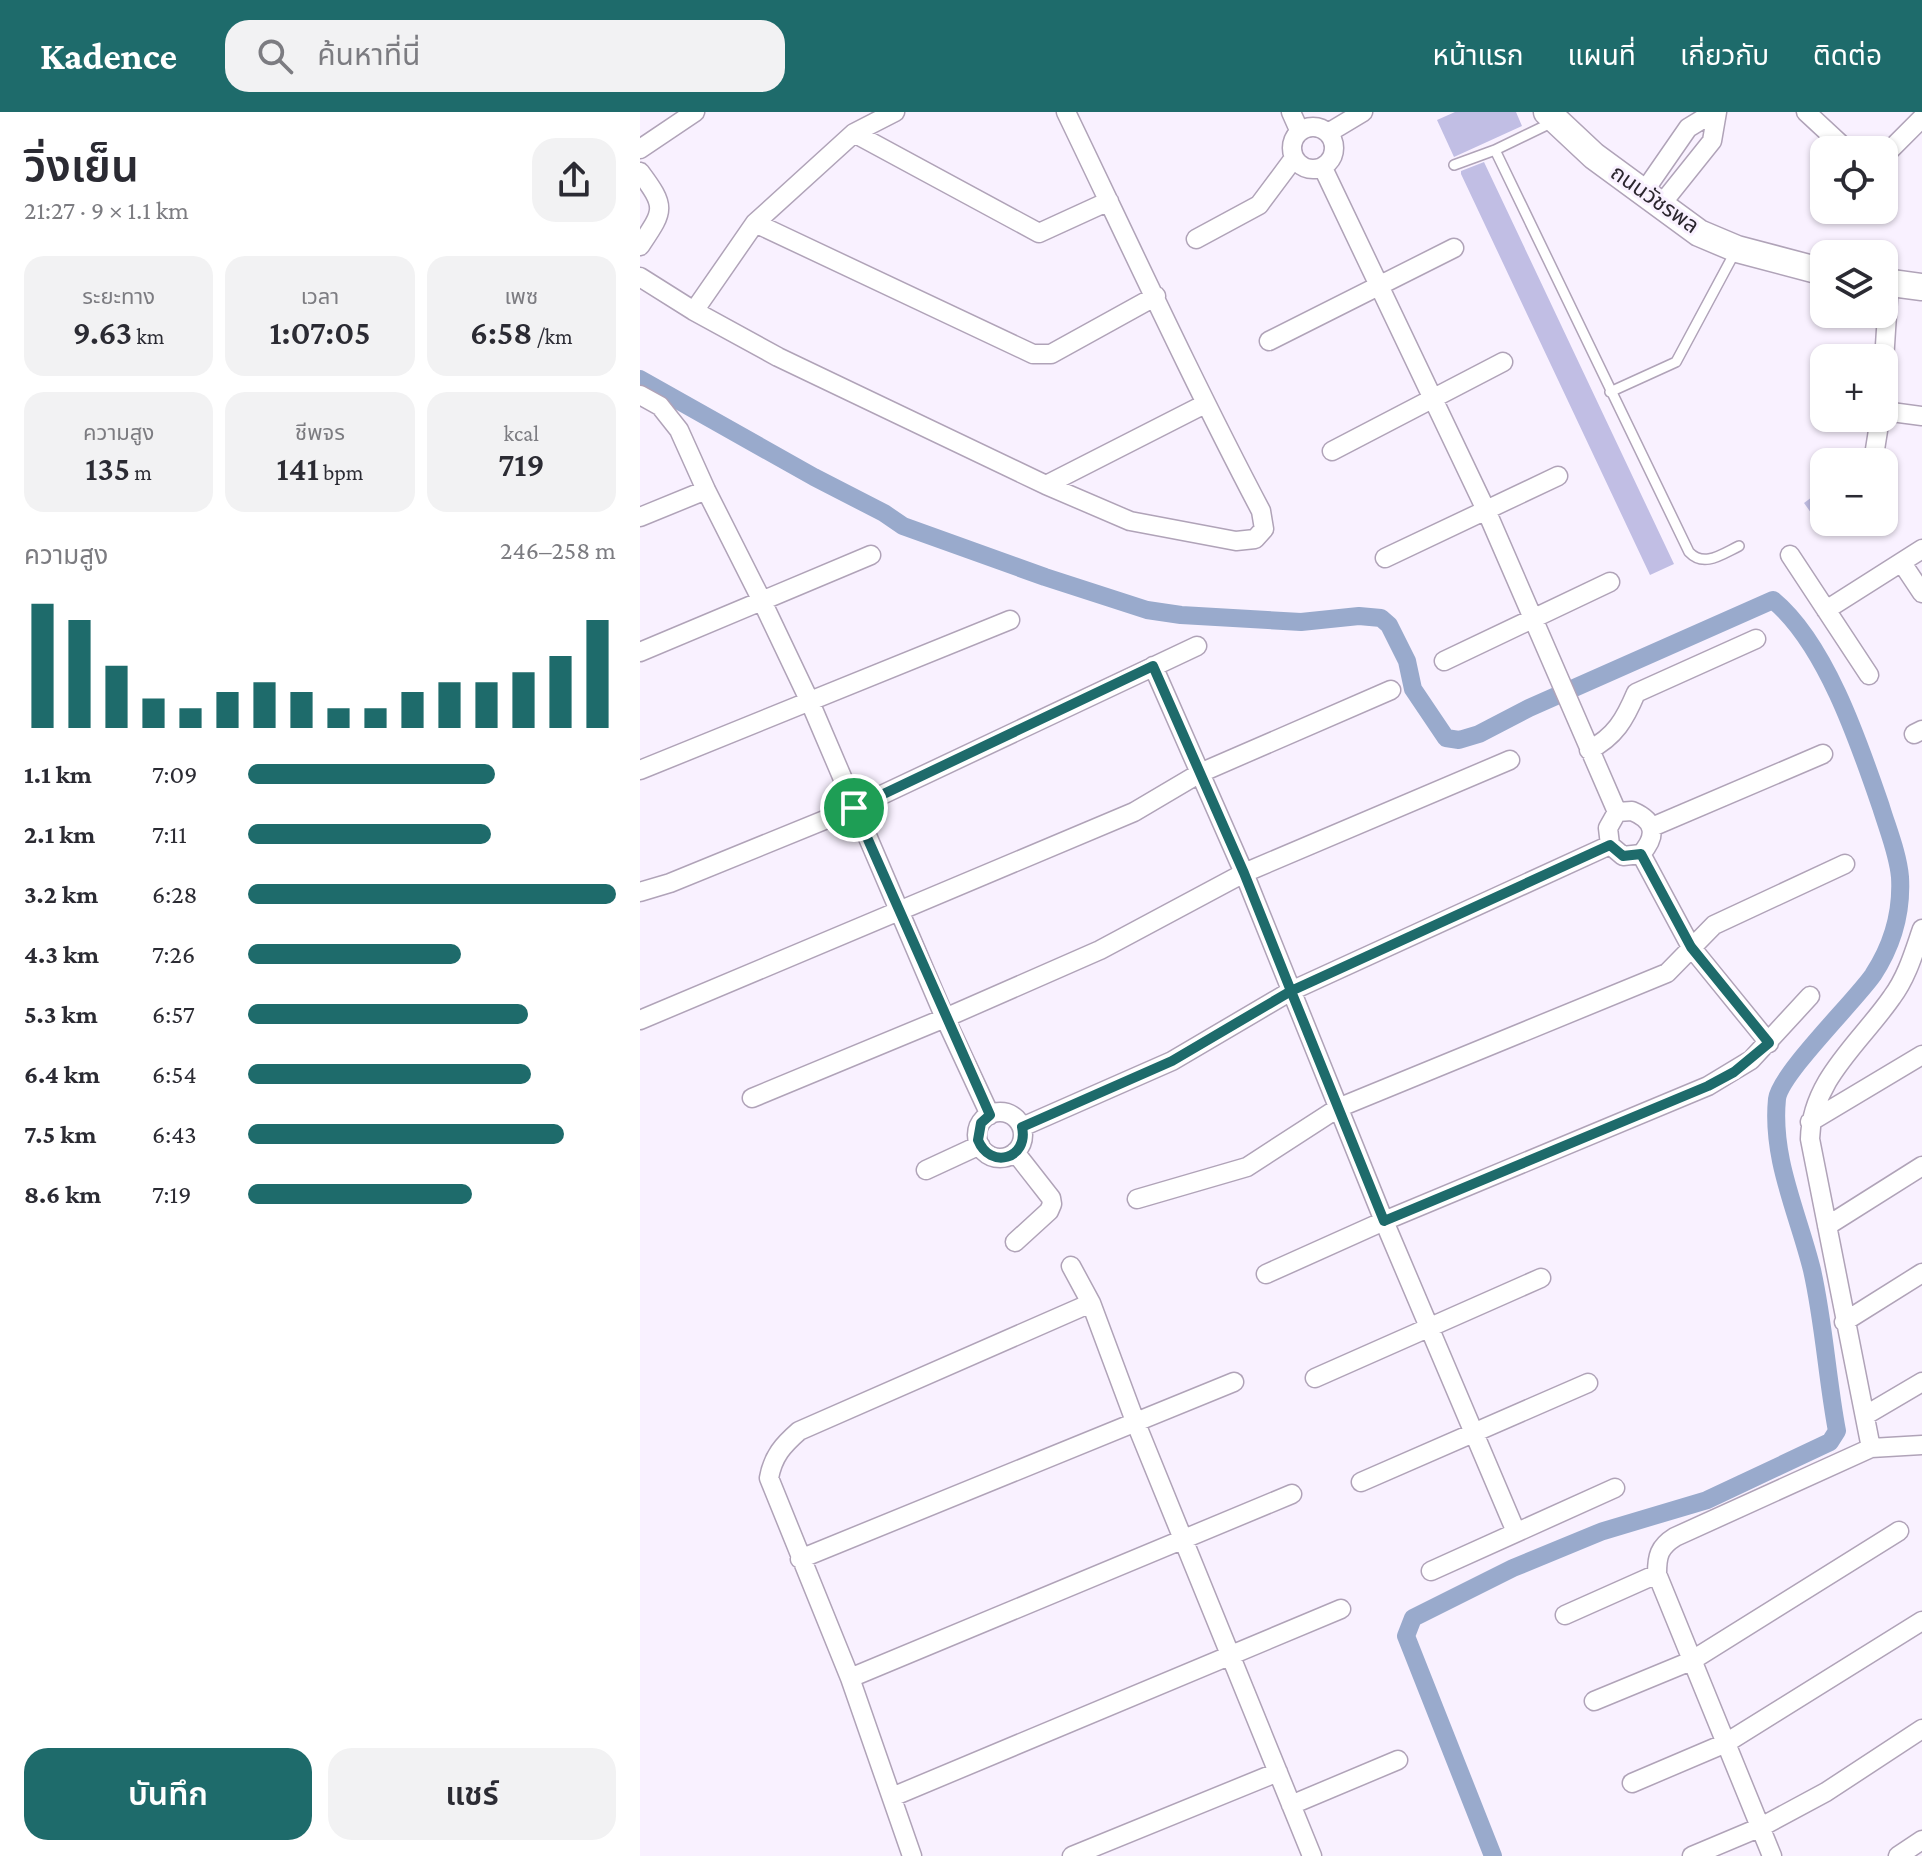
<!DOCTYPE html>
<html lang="th">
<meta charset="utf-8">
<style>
:root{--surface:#fff;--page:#f2f2f3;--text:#2b2b33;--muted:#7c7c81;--accent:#1e6b6b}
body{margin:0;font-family:"Crimson Pro","Noto Sans Thai",serif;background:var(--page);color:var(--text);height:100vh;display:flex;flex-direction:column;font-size:30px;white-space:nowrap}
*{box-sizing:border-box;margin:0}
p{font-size:26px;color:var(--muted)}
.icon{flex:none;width:44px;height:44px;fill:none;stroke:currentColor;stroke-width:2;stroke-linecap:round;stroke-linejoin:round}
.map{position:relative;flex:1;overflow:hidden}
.drawer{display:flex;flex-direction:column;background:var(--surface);width:640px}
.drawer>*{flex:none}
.buttons{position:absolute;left:1170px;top:24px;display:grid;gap:16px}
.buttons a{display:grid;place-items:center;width:88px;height:88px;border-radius:16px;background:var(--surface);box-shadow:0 2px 6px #0004;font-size:40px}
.pin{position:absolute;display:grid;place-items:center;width:68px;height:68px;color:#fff;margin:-34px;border:4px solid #fff;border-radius:50%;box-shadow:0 2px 8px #0007}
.round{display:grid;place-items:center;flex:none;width:84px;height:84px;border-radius:24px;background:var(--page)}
.headline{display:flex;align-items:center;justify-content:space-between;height:136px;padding:0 24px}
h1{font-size:44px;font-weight:600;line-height:60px}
.figures{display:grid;grid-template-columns:repeat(3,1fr);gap:12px;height:136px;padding:8px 24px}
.figures div{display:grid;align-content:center;border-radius:20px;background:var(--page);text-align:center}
.figures b{font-size:34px;font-weight:600}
.figures small{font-size:22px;font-weight:400}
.figures p{font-size:22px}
.chart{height:224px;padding:16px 24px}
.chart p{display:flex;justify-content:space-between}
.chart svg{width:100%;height:144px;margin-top:8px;stroke:var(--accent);stroke-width:6}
.button{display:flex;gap:16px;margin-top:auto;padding:16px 24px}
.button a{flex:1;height:92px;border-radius:24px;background:var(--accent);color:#fff;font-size:32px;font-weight:600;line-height:92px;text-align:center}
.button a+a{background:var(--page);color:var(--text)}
ul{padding:0 24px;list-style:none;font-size:26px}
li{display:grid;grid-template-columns:128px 96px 1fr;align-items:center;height:60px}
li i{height:20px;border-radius:10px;background:var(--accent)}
header{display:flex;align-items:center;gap:48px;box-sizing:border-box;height:112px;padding:0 40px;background:var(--accent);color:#fff}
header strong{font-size:38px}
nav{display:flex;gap:44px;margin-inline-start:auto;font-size:28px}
.search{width:560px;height:72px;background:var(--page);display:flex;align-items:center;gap:20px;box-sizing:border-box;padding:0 28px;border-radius:24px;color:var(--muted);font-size:30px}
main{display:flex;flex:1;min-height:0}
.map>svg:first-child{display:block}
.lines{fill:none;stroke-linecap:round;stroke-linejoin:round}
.canal{stroke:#9ac;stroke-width:18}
.building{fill:#c1bee4}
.lane-casing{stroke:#b0a3b8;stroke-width:12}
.street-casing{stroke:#b0a3b8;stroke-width:21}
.secondary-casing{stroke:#b0a3b8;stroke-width:29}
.lane{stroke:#fff;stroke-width:9}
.street{stroke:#fff;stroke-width:18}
.secondary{stroke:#fff;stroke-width:26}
.route-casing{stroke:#fff;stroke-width:16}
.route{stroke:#1e6b6b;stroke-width:10}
.labels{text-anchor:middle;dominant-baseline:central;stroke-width:6;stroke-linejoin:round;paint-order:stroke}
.street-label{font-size:22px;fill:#2b262e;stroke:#f9f1ff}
</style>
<header>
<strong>Kadence</strong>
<div class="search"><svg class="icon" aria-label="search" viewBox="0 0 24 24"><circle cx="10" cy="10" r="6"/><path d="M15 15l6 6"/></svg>ค้นหาที่นี่</div>
<nav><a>หน้าแรก</a><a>แผนที่</a><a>เกี่ยวกับ</a><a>ติดต่อ</a></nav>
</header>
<main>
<section class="drawer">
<div class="headline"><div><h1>วิ่งเย็น</h1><p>21:27 · 9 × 1.1 km</p></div><a class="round"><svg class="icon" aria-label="share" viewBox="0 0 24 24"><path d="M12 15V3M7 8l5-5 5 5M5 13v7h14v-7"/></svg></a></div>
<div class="figures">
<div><p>ระยะทาง</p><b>9.63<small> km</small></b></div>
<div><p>เวลา</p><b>1:07:05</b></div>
<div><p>เพซ</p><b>6:58<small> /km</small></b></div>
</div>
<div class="figures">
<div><p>ความสูง</p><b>135<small> m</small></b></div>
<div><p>ชีพจร</p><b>141<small> bpm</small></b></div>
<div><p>kcal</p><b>719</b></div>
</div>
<div class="chart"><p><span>ความสูง</span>246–258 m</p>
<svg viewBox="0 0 160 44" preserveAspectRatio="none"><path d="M5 44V6M15 44V11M25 44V25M35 44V35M45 44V38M55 44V33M65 44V30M75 44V33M85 44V38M95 44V38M105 44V33M115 44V30M125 44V30M135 44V27M145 44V22M155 44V11"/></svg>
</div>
<ul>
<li><b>1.1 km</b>7:09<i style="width:67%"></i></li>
<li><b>2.1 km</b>7:11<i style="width:66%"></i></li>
<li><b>3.2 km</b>6:28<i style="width:100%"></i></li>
<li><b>4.3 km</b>7:26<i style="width:58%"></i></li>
<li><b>5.3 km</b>6:57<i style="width:76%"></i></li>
<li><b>6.4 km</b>6:54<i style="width:77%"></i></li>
<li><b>7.5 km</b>6:43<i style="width:86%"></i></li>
<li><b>8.6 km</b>7:19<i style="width:61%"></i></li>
</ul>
<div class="button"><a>บันทึก</a><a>แชร์</a></div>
</section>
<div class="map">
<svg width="1282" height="1744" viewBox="0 0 1282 1744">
<rect width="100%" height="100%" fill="#f9f1ff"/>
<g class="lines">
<path class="canal" d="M0 267 174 365 244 401 263 414 405 465 507 498 541 503 661 510 719 504 741 506 749 513 767 549 773 577 806 626 819 628 839 622 889 596 1133 488C1186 532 1219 631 1241 695 1248 718 1258 742 1260 765 1262 800 1252 834 1233 863 1215 889 1140 962 1137 987 1131 1047 1158 1101 1172 1158 1184 1211 1187 1266 1197 1319L1190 1330 1067 1388 963 1419 873 1456 773 1506 766 1524 853 1744"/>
</g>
<path class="building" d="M815 0H876L882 14 814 45 797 8Z
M844 50 1034 452 1010 463 821 62V59Z
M1184 376V419L1164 391Z"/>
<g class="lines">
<defs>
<path id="lane" d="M913 10 855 38 1049 440C1064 456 1082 442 1099 434
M814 53 855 38
M970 280 1036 250 1095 140"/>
<path id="street" d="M651 0 659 18
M1166 0 1207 38
M652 36a21 21 0 1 1 42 0a21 21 0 1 1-42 0Z
M214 21 399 121 469 89
M688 21 723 0
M0 37 55 0
M1244 44 1282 6
M683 56 846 398 977 700
M0 60C27 96 24 98 0 134
M1003 81 1048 16 1074 0
M1020 94 1072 29 1077 0
M115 111 393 242H411L516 184
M556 127 619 93 654 46
M0 165 54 199 138 245 406 373 490 409 596 429 615 427 624 417 621 399C552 268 490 133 426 0
M54 199 115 111 214 21 255 0
M629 229 814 136
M1244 249 1249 171
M0 283 20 294 39 318 66 378 122 489 170 590 305 906 350 1003
M1244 299 1282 304
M692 339 863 250
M1233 350 1240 306
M406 373 565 292
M0 405 66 378
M1150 443 1229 563
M745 446 918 364
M1262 451 1282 481
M1186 498 1282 437
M0 540 231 443
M804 549 970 470
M513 554 604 761 744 1109 876 1420
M1274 622 1282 618
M949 638C975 625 985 607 996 581L1116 527
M0 658 370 508
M992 699C1016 709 1017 724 1001 742L983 744 970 733 968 716 977 700Z
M1012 715 1183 642
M1001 742 1051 835 1129 931
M0 780 30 771 214 696 557 534
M0 908 494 700 560 661 751 578
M112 986 305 906 460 838 604 761 870 648
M337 1023a23 23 0 1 1 46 0a23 23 0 1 1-46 0Z
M1170 1010 1282 943
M382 1015 532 949 651 879 970 733
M286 1058 340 1033
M497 1087 607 1055 698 996 1027 861 1074 813 1205 752
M1187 1114 1282 1054
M375 1130 409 1099 412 1092 411 1086 375 1040
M431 1154 451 1191 495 1309 672 1744
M626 1162 744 1109 1068 974 1111 948 1170 884
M1204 1210 1282 1161
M675 1266 901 1166
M1226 1303 1282 1270
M1231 1336 1170 1027C1171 968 1221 930 1252 885 1267 865 1274 840 1282 817
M721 1370 948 1271
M160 1447 594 1270
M791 1459 975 1376
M925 1503 1017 1462
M210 1566 652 1382
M954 1589 1051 1549 1259 1419
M992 1671 1086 1631 1282 1509
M252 1685 701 1497
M651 1693 758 1648
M272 1744 210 1566 129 1366C133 1344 143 1333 159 1319L451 1191
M432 1744 638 1660
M1052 1744 1121 1715 1186 1680 1282 1617
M1132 1744 1017 1462C1017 1444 1019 1435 1035 1425L1231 1336 1282 1333
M1258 1744 1282 1728"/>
<path id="secondary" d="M907 0 954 44 1059 121 1097 137 1184 160
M1244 170 1282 175"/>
</defs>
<use href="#lane" class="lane-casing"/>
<use href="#street" class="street-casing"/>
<use href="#secondary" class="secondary-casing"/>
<use href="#lane" class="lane"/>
<use href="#street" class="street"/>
<use href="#secondary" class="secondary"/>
</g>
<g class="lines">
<defs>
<path id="route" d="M214 696 350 1003 341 1011 338 1028C350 1058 389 1047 382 1015L532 949 651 879 744 1109 1068 974 1094 960 1129 931 1051 835 1001 742 983 744 970 733 651 879 604 761 513 554 214 696"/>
</defs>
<use href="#route" class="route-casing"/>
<use href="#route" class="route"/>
</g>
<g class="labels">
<g class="street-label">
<text transform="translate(1015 87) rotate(35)">ถนนวัชรพล</text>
</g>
</g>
</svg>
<div class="buttons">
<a><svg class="icon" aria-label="locate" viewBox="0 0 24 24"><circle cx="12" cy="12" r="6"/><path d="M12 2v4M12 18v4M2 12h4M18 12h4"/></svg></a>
<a><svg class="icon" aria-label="layers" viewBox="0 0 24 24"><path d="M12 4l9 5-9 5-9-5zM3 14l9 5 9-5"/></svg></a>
<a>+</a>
<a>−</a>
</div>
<div class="pin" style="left:214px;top:696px;background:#1e9e55"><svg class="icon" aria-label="arrive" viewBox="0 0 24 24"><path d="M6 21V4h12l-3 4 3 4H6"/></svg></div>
</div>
</main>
